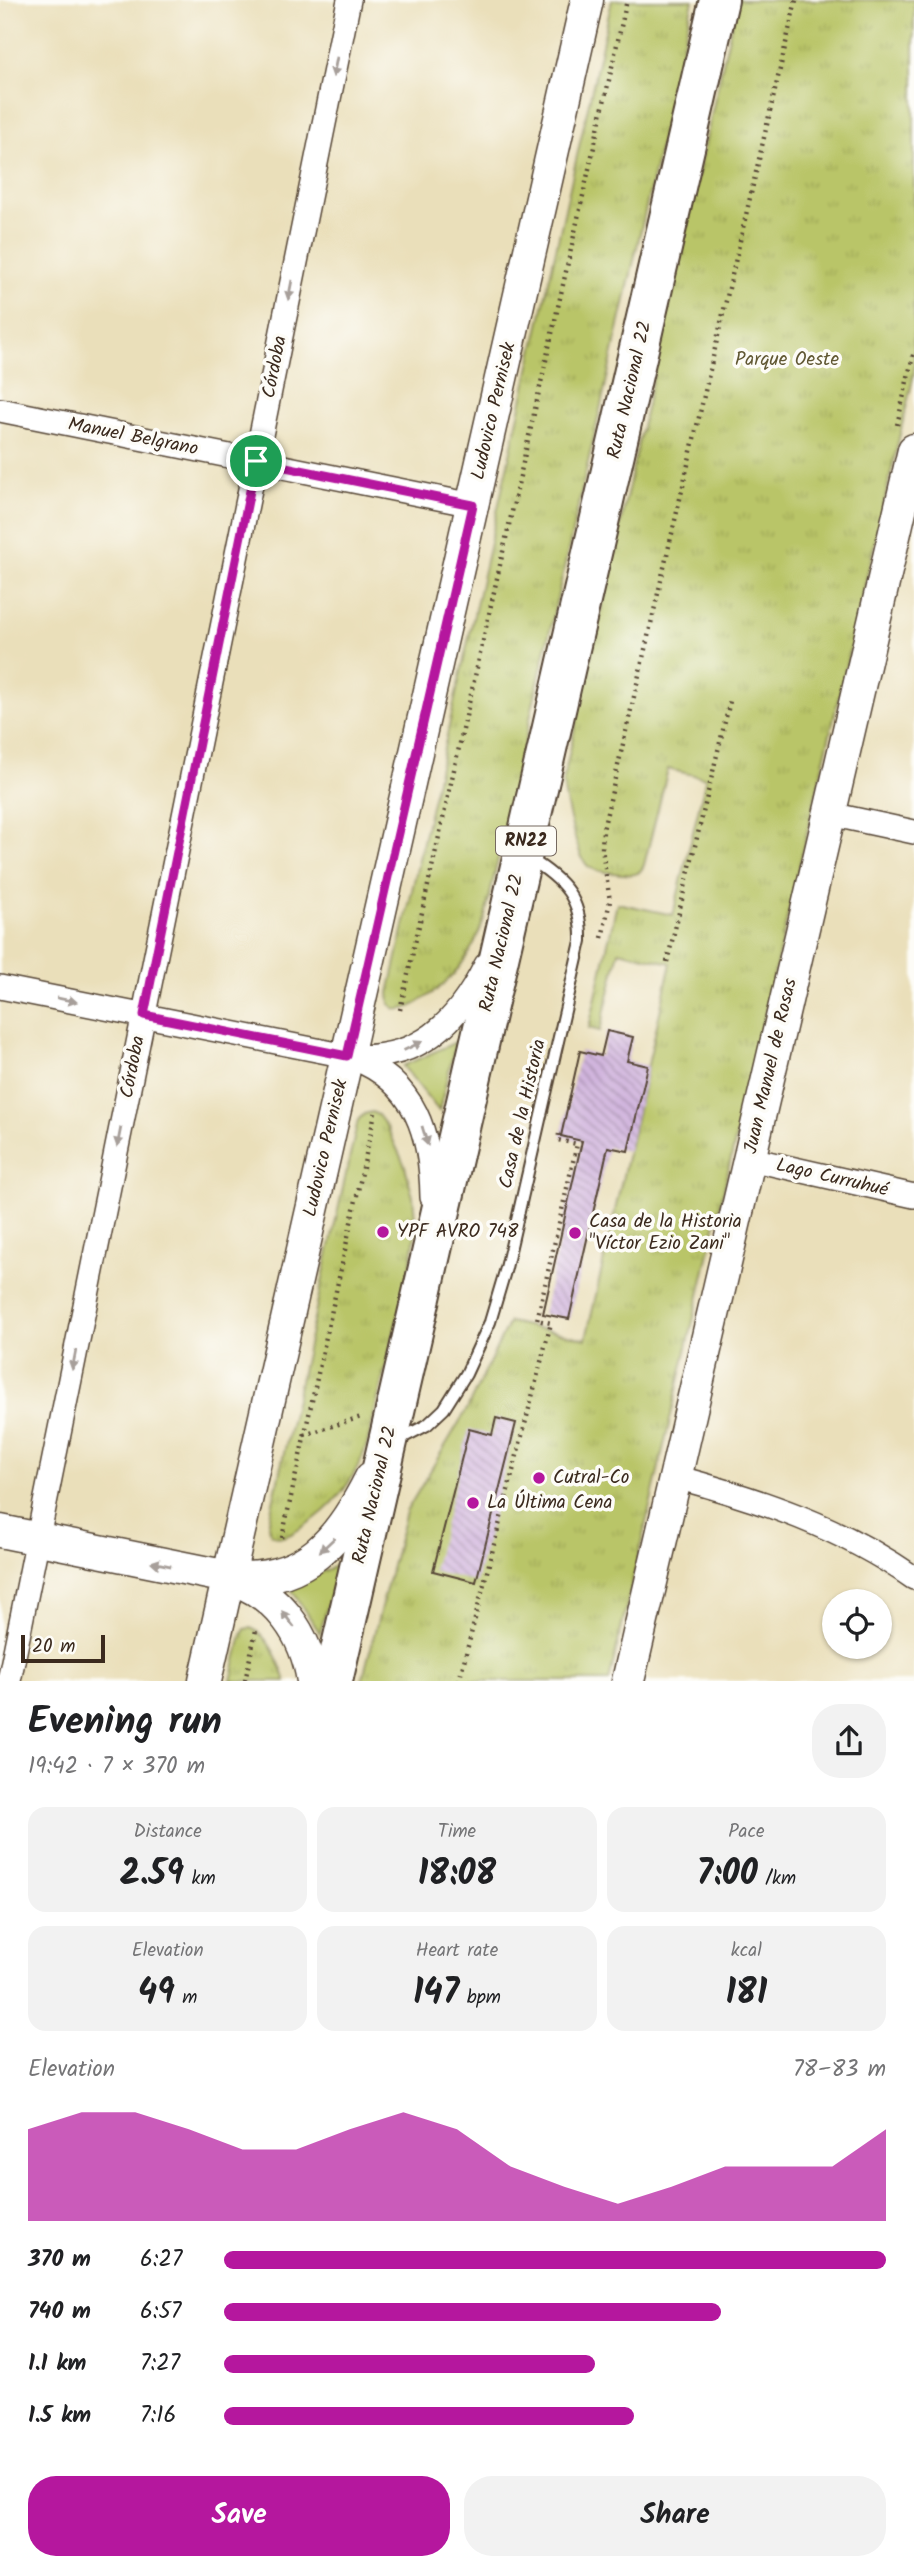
<!DOCTYPE html>
<meta charset="utf-8">
<style>
:root{--surface:#fff;--page:#f2f2f2;--text:#202124;--muted:#757577;--accent:#b5179e}
body{margin:0;font-family:Kalam,sans-serif;background:var(--page);color:var(--text);height:100vh;display:flex;flex-direction:column;font-size:26px;white-space:nowrap}
*{box-sizing:border-box;margin:0}
p{font-size:23px;color:var(--muted)}
.icon{flex:none;width:38px;height:38px;fill:none;stroke:currentColor;stroke-width:2;stroke-linecap:round;stroke-linejoin:round}
.map{position:relative;height:1681px;overflow:hidden}
.side{display:flex;flex-direction:column;background:var(--surface);flex:1}
.side>*{flex:none}
.fabs{position:absolute;left:822px;top:1589px;display:grid;gap:14px}
.fabs a{display:grid;place-items:center;width:70px;height:70px;border-radius:50%;background:var(--surface);box-shadow:0 2px 5px #0004;font-size:35px}
.scale{position:absolute;left:21px;bottom:18px;width:84px;box-sizing:border-box;padding-left:7px;border:4px solid #3b2a1e;border-top:0;font-size:19px;line-height:24px;white-space:nowrap;color:#3b2a1e;-webkit-text-stroke:5px #fdfcf7;paint-order:stroke}
.pin{position:absolute;display:grid;place-items:center;width:60px;height:60px;color:#fff;margin:-30px;border:4px solid #fff;border-radius:50%;box-shadow:0 2px 7px #0007}
.round{display:grid;place-items:center;flex:none;width:74px;height:74px;border-radius:28px;background:var(--page)}
.head{display:flex;align-items:center;justify-content:space-between;height:119px;padding:0 28px}
h1{font-size:38px;font-weight:800;line-height:52px}
.metrics{display:grid;grid-template-columns:repeat(3,1fr);gap:10px;height:119px;padding:7px 28px}
.metrics div{display:grid;align-content:center;border-radius:18px;background:var(--page);text-align:center}
.metrics b{font-size:35px;font-weight:800}
.metrics small{font-size:19px;font-weight:400}
.metrics p{font-size:19px}
.chart{height:196px;padding:14px 28px}
.chart p{display:flex;justify-content:space-between}
.chart svg{width:100%;height:126px;margin-top:7px;fill:var(--accent);opacity:.7}
.primary-button{display:flex;gap:14px;margin-top:auto;padding:14px 28px}
.primary-button a{flex:1;height:80px;border-radius:28px;background:var(--accent);color:#fff;font-size:28px;font-weight:800;line-height:80px;text-align:center}
.primary-button a+a{background:var(--page);color:var(--text)}
ul{padding:0 28px;list-style:none;font-size:23px}
li{display:grid;grid-template-columns:112px 84px 1fr;align-items:center;height:52px}
li i{height:18px;border-radius:9px;background:var(--accent)}
.map>svg:first-child{display:block}
.grass{fill:#b9c567;stroke:#7a7842;stroke-width:2}
.park{fill:url(#park-tufts);stroke:#7a7842;stroke-width:2}
.building{fill:url(#building-back-hatch)}
.lines{fill:none;stroke-linecap:round;stroke-linejoin:round}
.lane-casing{stroke:#554535;stroke-width:14}
.street-casing{stroke:#554535;stroke-width:26}
.secondary-casing{stroke:#554535;stroke-width:35}
.highway-casing{stroke:#554535;stroke-width:42}
.path{stroke:#554535;stroke-width:4.5;stroke-dasharray:2 5;stroke-linecap:butt}
.lane{stroke:#fff;stroke-width:10}
.street{stroke:#fff;stroke-width:23}
.secondary{stroke:#fff;stroke-width:32}
.highway{stroke:#fff;stroke-width:38}
.oneway{fill:#a79f9a}
.route-casing{stroke:#fff;stroke-width:14}
.route{stroke:#b5179e;stroke-width:9}
.poi-dot{fill:#b5179e;stroke:#fdfcf7;stroke-width:2.5}
.labels{text-anchor:middle;dominant-baseline:central;stroke-width:7;stroke-linejoin:round;paint-order:stroke}
.shield{fill:#fdfcf7;stroke:#75695f;stroke-width:2}
.shield-label{font-size:18px;font-weight:bold;fill:#3b2a1e}
.park-label{font-size:19px;fill:#615834;stroke:#fdfcf7}
.street-label{font-size:19px;fill:#3b2a1e;stroke:#fdfcf7}
.poi-label{font-size:19px;fill:#3b2a1e;stroke:#fdfcf7;text-anchor:start}
</style>
<div class="map">
<svg width="914" height="1681" viewBox="0 0 914 1681">
<defs>
<pattern id="park-tufts" width="24" height="20" patternUnits="userSpaceOnUse" patternTransform="scale(1.75)"><rect width="24" height="20" fill="#b9c567"/><path d="M3 7l-1-3M5 7V3M7 7l1-3M15 17l-1-3M17 17v-4M19 17l1-3" fill="none" stroke="#a0a959"/></pattern>
<pattern id="building-back-hatch" width="6" height="6" patternUnits="userSpaceOnUse" patternTransform="scale(1.75)"><rect width="6" height="6" fill="#d1b5de"/><path d="M-1 5l2 2M0 0l6 6M5-1l2 2" fill="none" stroke="#ab93b3"/></pattern>
</defs>
<rect width="100%" height="100%" fill="#fdfcf7"/>
<filter id="ink" filterUnits="userSpaceOnUse"><feTurbulence type="fractalNoise" baseFrequency=".0143" numOctaves="2"/><feDisplacementMap in="SourceGraphic" scale="14" xChannelSelector="R" yChannelSelector="G"/><feConvolveMatrix kernelMatrix="1 2 1 2 8 2 1 2 1" color-interpolation-filters="sRGB"/></filter>
<filter id="wash" filterUnits="userSpaceOnUse"><feTurbulence type="fractalNoise" baseFrequency=".00686" numOctaves="4" result="noise"/><feDisplacementMap in="SourceGraphic" scale="28" xChannelSelector="R" yChannelSelector="G"/><feGaussianBlur stdDeviation="1.57" result="paint"/><feColorMatrix in="noise" values="0 0 0 0 0 0 0 0 0 0 0 0 0 0 0 0 0 1.4 0 .05"/><feComposite in="paint" operator="in"/></filter>
<g filter="url(#wash)">
<rect width="100%" height="100%" fill="#eadfba"/>
<path class="grass" d="M456 1042 439 1111 403 1066Z
M338 1565 320 1633 289 1586Z"/>
<path class="park" d="M612 0H693L485 916C473 953 455 980 422 1000 413 1006 407 1010 396 1009L390 1004 389 993Z
M737 0H914V374L609 1681H362L406 1512 467 1409 509 1322 586 1339 671 963 619 951 600 1031 589 1028 617 903 673 915 706 778 668 769 644 865C639 876 633 875 622 874 612 872 598 873 589 867 577 859 565 798 563 782Z
M372 1112 378 1115 387 1127 405 1166 413 1197 416 1229 411 1262 367 1444C355 1481 334 1508 301 1528 291 1534 283 1541 271 1534L268 1525 358 1120 364 1114Z
M251 1628C269 1635 280 1664 286 1681H231L242 1635 245 1629Z"/>
<g id="blocks">
<path class="building" d="M607 1031 633 1037 627 1061 648 1066 628 1151 608 1147 569 1319 543 1314 582 1141 561 1136 580 1051 601 1056Z
M496 1418 516 1423 476 1582 433 1571 469 1429 492 1435Z"/>
</g>
</g>
<g filter="url(#ink)">
<use href="#blocks" fill-opacity="0" stroke="#554535" stroke-width="2"/>
<g class="lines">
<defs>
<path id="lane" d="M396 1441 427 1425 444 1409 466 1374 490 1322 506 1268 581 941C582 899 564 880 530 859"/>
<path id="street" d="M0 410 473 505
M830 814 914 832
M0 987 347 1056C418 1062 456 1025 486 965
M353 1058C416 1082 431 1135 432 1197
M750 1159 914 1196
M676 1477C761 1500 841 1527 914 1578
M9 1681 349 0"/>
<path id="secondary" d="M0 1531 228 1577C305 1585 340 1540 371 1478
M232 1578C278 1595 306 1633 313 1681
M205 1681 587 0
M628 1681 914 450"/>
<path id="highway" d="M333 1681 719 0"/>
</defs>
<use href="#lane" class="lane-casing"/>
<use href="#street" class="street-casing"/>
<use href="#secondary" class="secondary-casing"/>
<use href="#highway" class="highway-casing"/>
<path class="path" d="M897 425 914 351
M602 938 610 901 602 849 603 830 796 0
M667 962 730 701
M400 1010 627 0
M304 1435 361 1417
M282 1538 375 1113
M245 1681 256 1630
M459 1681 551 1323 537 1320 577 1144 558 1140 559 1134"/>
<use href="#lane" class="lane"/>
<use href="#street" class="street"/>
<use href="#secondary" class="secondary"/>
<use href="#highway" class="highway"/>
</g>
<defs><path id="oneway-solid" d="M-6-.8H1V-3.2L6.5 0L1 3.2V.8H-6Z" transform="scale(1.75)"/></defs>
<g class="oneway">
<use href="#oneway-solid" transform="translate(335 67) rotate(101)"/>
<use href="#oneway-solid" transform="translate(290 290) rotate(101)"/>
<use href="#oneway-solid" transform="translate(67 1000) rotate(11)"/>
<use href="#oneway-solid" transform="translate(413 1046) rotate(-26)"/>
<use href="#oneway-solid" transform="translate(425 1136) rotate(73)"/>
<use href="#oneway-solid" transform="translate(119 1137) rotate(101)"/>
<use href="#oneway-solid" transform="translate(74 1360) rotate(101)"/>
<use href="#oneway-solid" transform="translate(327 1545) rotate(137)"/>
<use href="#oneway-solid" transform="translate(161 1564) rotate(-169)"/>
<use href="#oneway-solid" transform="translate(288 1619) rotate(-127)"/>
</g>
</g>
<g class="lines" filter="url(#ink)">
<defs>
<path id="route" d="M256 461 473 505 347 1056 144 1015Z"/>
</defs>
<use href="#route" class="route-casing"/>
<use href="#route" class="route"/>
</g>
<g class="poi-dot">
<circle cx="383" cy="1232" r="7"/>
<circle cx="575" cy="1233" r="7"/>
<circle cx="539" cy="1478" r="7"/>
<circle cx="473" cy="1503" r="7"/>
</g>
<g class="labels">
<rect class="shield" x="496" y="826.5" width="60" height="29" rx="5"/>
<g class="shield-label">
<text x="526" y="841">RN22</text>
</g>
<g class="park-label">
<text x="787" y="360">Parque Oeste</text>
</g>
<g class="street-label">
<text transform="translate(275 367) rotate(-79)">Córdoba</text>
<text transform="translate(630 390) rotate(-77)">Ruta Nacional 22</text>
<text transform="translate(494 411) rotate(-77)">Ludovico Pernisek</text>
<text transform="translate(133 437) rotate(11)">Manuel Belgrano</text>
<text transform="translate(502 943) rotate(-77)">Ruta Nacional 22</text>
<text transform="translate(771 1066) rotate(-77)">Juan Manuel de Rosas</text>
<text transform="translate(133 1067) rotate(-79)">Córdoba</text>
<text transform="translate(523 1114) rotate(-77)">Casa de la Historia</text>
<text transform="translate(326 1148) rotate(-77)">Ludovico Pernisek</text>
<text transform="translate(832 1178) rotate(13)">Lago Curruhué</text>
<text transform="translate(375 1495) rotate(-77)">Ruta Nacional 22</text>
</g>
<g class="poi-label">
<text x="589" y="1222">Casa de la Historia<tspan x="589" dy="22">"Víctor Ezio Zani"</tspan></text>
<text x="397" y="1232">YPF AVRO 748</text>
<text x="553" y="1478">Cutral-Co</text>
<text x="487" y="1503">La Última Cena</text>
</g>
</g>
</svg>
<div class="fabs">
<a><svg class="icon" aria-label="locate" viewBox="0 0 24 24"><circle cx="12" cy="12" r="6"/><path d="M12 2v4M12 18v4M2 12h4M18 12h4"/></svg></a>
</div>
<div class="scale">20 m</div>
<div class="pin" style="left:256px;top:461px;background:#1e9e55"><svg class="icon" aria-label="arrive" viewBox="0 0 24 24"><path d="M6 21V4h12l-3 4 3 4H6"/></svg></div>
</div>
<section class="side">
<div class="head"><div><h1>Evening run</h1><p>19:42 · 7 × 370 m</p></div><a class="round"><svg class="icon" aria-label="share" viewBox="0 0 24 24"><path d="M12 15V3M7 8l5-5 5 5M5 13v7h14v-7"/></svg></a></div>
<div class="metrics">
<div><p>Distance</p><b>2.59<small> km</small></b></div>
<div><p>Time</p><b>18:08</b></div>
<div><p>Pace</p><b>7:00<small> /km</small></b></div>
</div>
<div class="metrics">
<div><p>Elevation</p><b>49<small> m</small></b></div>
<div><p>Heart rate</p><b>147<small> bpm</small></b></div>
<div><p>kcal</p><b>181</b></div>
</div>
<div class="chart"><p><span>Elevation</span>78–83 m</p>
<svg viewBox="0 0 160 44" preserveAspectRatio="none"><path d="M0 44V12L10 6L20 6L30 12L40 19L50 19L60 12L70 6L80 12L90 25L100 32L110 38L120 32L130 25L140 25L150 25L160 12V44z"/></svg>
</div>
<ul>
<li><b>370 m</b>6:27<i style="width:100%"></i></li>
<li><b>740 m</b>6:57<i style="width:75%"></i></li>
<li><b>1.1 km</b>7:27<i style="width:56%"></i></li>
<li><b>1.5 km</b>7:16<i style="width:62%"></i></li>
</ul>
<div class="primary-button"><a>Save</a><a>Share</a></div>
</section>
